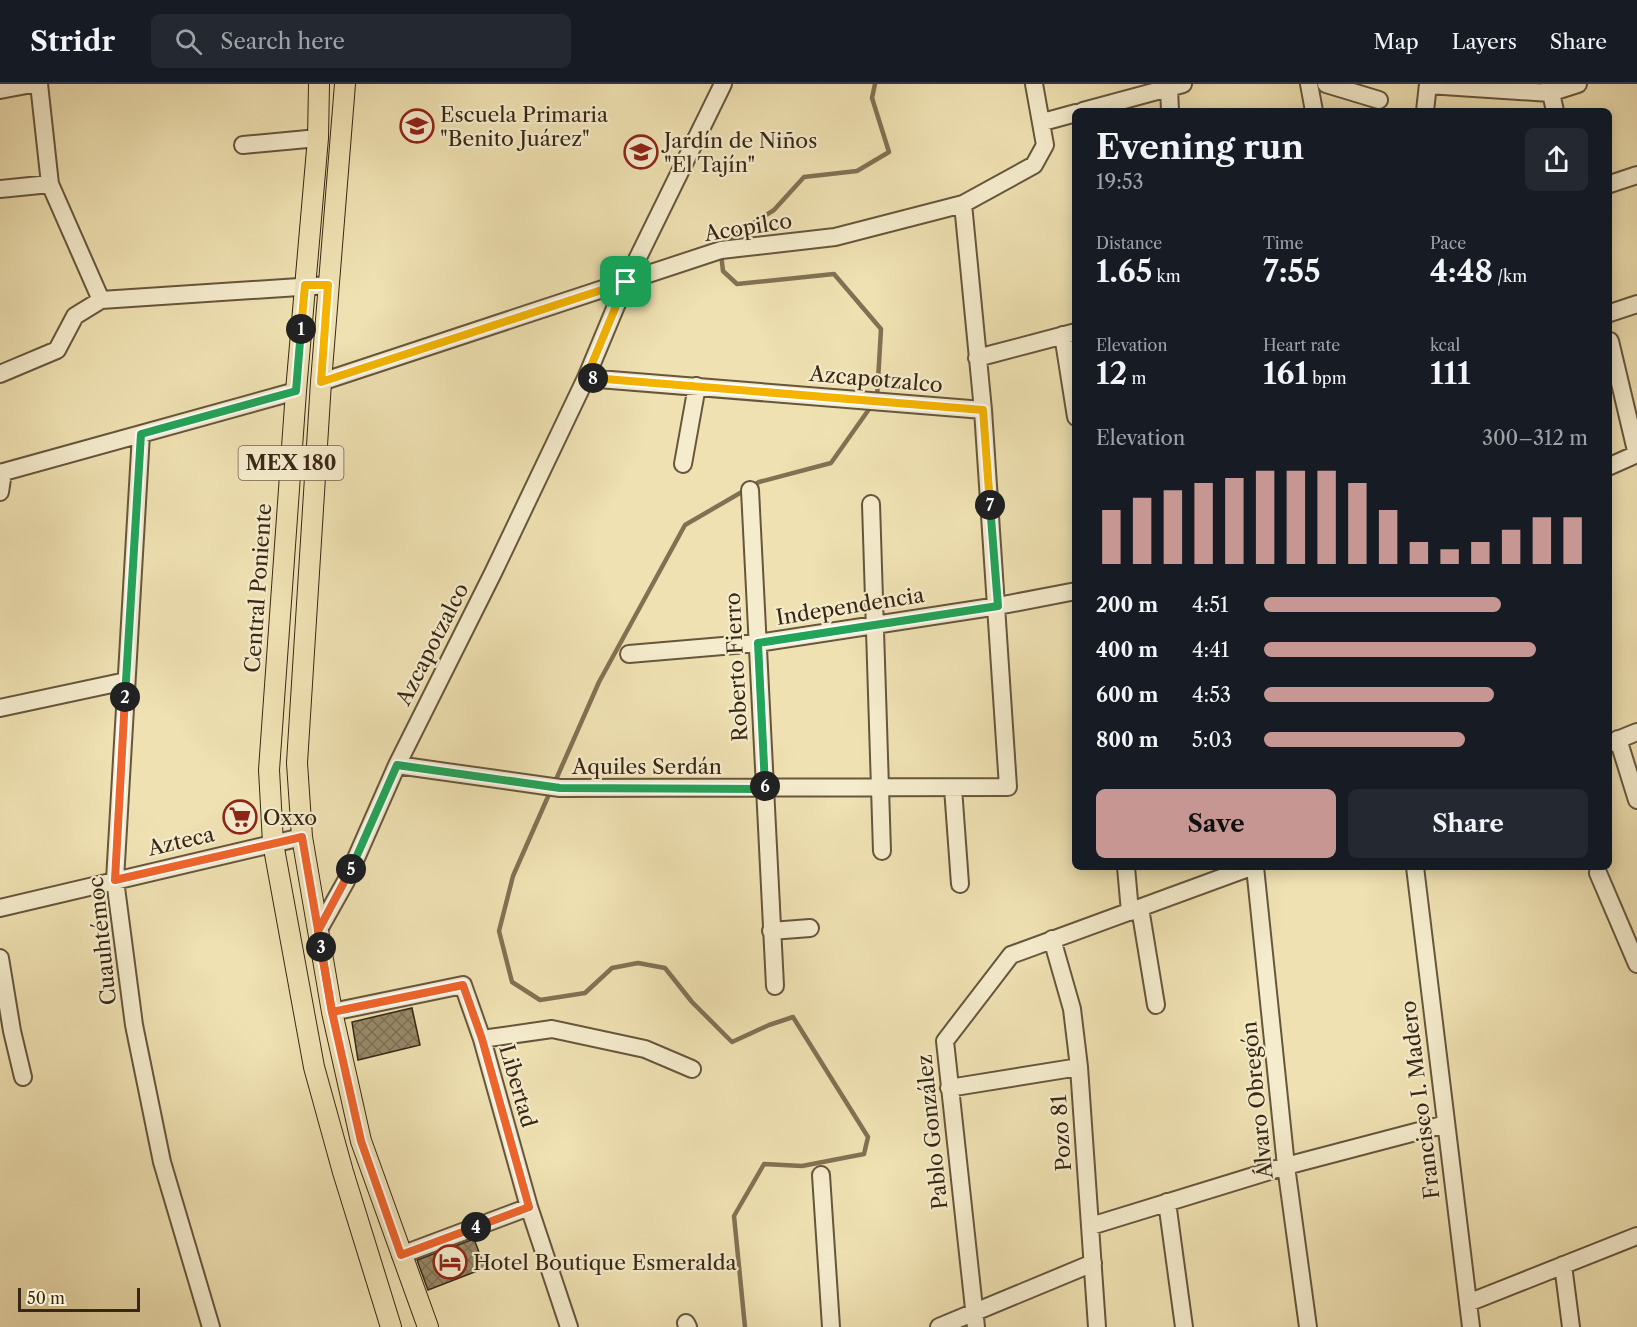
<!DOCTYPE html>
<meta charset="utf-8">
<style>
:root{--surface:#171b24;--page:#242831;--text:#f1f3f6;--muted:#9ea1a6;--line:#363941;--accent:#c59692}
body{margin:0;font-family:"Libre Caslon Text",serif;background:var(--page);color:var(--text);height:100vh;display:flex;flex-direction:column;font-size:22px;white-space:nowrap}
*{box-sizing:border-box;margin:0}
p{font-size:20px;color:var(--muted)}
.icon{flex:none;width:33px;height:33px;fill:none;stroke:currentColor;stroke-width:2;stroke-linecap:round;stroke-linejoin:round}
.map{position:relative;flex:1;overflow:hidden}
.panel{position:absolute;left:1072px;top:24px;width:540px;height:762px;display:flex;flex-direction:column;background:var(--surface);border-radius:9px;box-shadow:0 3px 15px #0003}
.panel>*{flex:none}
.scale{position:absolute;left:18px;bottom:15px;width:122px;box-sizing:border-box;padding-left:6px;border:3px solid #382715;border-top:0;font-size:16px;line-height:21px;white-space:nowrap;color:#382715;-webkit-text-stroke:4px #f5eccd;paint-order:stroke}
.pin{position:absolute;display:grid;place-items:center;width:51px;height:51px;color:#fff;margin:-26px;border-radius:12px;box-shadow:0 3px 9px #0006}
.km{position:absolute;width:30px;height:30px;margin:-15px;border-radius:50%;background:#222;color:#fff;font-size:16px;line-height:30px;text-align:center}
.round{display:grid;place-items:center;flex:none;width:63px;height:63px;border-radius:9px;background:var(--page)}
.overview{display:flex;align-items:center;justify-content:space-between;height:102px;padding:0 24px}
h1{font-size:33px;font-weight:800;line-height:45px}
.stats{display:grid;grid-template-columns:repeat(3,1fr);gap:9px;height:102px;padding:6px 24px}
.stats div{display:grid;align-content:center}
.stats b{font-size:30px;font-weight:800}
.stats small{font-size:16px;font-weight:400}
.stats p{font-size:16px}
.chart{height:168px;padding:12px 24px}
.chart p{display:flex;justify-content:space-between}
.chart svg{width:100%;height:108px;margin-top:6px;stroke:var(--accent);stroke-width:6}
.primary-button{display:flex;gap:12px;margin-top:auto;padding:12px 24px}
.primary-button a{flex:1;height:69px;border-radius:9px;background:var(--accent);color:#111;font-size:24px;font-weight:800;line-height:69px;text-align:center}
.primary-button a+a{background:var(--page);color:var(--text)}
ul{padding:0 24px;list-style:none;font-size:20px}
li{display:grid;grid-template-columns:96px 72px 1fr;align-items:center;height:45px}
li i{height:15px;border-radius:8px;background:var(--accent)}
header{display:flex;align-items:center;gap:36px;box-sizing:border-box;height:84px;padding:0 30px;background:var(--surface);border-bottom:2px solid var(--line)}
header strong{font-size:28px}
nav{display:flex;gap:33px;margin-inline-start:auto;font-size:21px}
.search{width:420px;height:54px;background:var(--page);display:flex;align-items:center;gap:15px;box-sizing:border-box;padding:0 21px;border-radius:9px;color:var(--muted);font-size:22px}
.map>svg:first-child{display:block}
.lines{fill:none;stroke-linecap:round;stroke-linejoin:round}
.stream{stroke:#817153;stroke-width:4.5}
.building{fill:url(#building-cross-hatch);stroke:#382715;stroke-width:1.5}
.minor-casing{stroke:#66563c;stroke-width:20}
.major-casing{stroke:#382715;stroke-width:22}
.minor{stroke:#f5eccd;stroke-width:16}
.major{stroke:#efe1b2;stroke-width:20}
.split-1-casing{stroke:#fff;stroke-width:12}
.split-2-casing{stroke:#fff;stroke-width:12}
.split-3-casing{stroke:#fff;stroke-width:12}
.split-4-casing{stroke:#fff;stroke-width:12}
.split-5-casing{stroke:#fff;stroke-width:12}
.split-6-casing{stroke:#fff;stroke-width:12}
.split-7-casing{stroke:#fff;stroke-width:12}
.split-8-casing{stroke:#fff;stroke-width:12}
.split-9-casing{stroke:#fff;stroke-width:12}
.split-1{stroke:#f5b400;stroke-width:8}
.split-2{stroke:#22a559;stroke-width:8}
.split-3{stroke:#f0652b;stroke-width:8}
.split-4{stroke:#f0652b;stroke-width:8}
.split-5{stroke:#f0652b;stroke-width:8}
.split-6{stroke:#22a559;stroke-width:8}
.split-7{stroke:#22a559;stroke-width:8}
.split-8{stroke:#f5b400;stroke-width:8}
.split-9{stroke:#f5b400;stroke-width:8}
.labels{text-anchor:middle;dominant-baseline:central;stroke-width:4.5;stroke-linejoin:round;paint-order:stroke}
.shield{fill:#f5eccd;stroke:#71624c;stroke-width:1.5}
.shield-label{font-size:20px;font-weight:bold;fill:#382715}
.poi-label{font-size:21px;fill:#382715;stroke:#f5eccd;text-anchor:start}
.street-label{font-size:21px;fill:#382715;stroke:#f5eccd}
</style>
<header>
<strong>Stridr</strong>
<div class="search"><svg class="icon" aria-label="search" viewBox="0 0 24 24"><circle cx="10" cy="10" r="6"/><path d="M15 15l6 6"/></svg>Search here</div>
<nav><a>Map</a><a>Layers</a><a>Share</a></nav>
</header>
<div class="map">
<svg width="1637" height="1243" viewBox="0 0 1637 1243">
<defs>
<pattern id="building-cross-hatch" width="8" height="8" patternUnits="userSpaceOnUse" patternTransform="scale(1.5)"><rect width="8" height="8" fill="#978867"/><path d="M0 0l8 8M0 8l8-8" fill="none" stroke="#7c6f54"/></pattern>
</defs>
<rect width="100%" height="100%" fill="#efe1b2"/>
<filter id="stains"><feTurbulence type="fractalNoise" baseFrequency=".00333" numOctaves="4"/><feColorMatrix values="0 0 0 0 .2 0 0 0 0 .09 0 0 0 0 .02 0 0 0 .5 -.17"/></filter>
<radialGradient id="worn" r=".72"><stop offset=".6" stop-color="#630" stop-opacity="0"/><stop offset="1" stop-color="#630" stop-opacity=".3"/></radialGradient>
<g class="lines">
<path class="stream" d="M720 160 774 126 804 93 857 87 889 68 872 14 875 0
M721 169 723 187 737 200 834 190 881 245 877 314
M554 700 599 598 685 441 759 398 831 379 872 321
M550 708 513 792 499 847 512 898 540 916 585 909 612 884 638 879 665 884 692 918 732 958 769 941 793 933 868 1053 864 1070 802 1082 764 1080 734 1132 745 1243"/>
</g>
<path class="building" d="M412 924 420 961 358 976 352 938Z
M474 1155 485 1184 428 1206 417 1176Z"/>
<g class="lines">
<defs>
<path id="minor" d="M39 0 50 100 101 216
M1309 0 1314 27
M1326 0 1379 16
M1549 0 1555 27
M1428 1 1550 9 1578 0
M1169 4 1170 27
M0 6 32 0
M1083 27 1183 0
M1425 27 1428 0
M1043 38 1076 29
M243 61 318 54
M1610 100 1637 91
M0 105 50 100
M1610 229 1637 220
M1063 251 1076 333
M1610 257 1637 371
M977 274 1076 248
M0 290 57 266 75 232 101 216 329 201
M586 294 983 326
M321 298 721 166 835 153 963 120 1034 81 1045 61 1034 0
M141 350 115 796 134 941 162 1078 211 1243
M683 380 697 302
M1610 382 1637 370
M0 389 296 307
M750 406 775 902
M0 408 3 388
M871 420 882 767
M629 570 758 559 998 522 1076 507
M0 624 126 597
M1618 655 1637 716
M1610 659 1637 648
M397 681 560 704 1008 703 983 326 963 120
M953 704 960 800
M1126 783 1130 828
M1255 783 1286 1082 1308 1243
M1415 783 1471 1243
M1598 789 1637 880
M0 824 302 753
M1140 824 1156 921
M318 847 346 797 397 681 493 489 586 294 626 198 723 0
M771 847 810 844
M1052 855 1072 925 1079 983 1097 1243
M0 874 12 947 23 993
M332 928 463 901 482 955 529 1123 569 1243
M482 955 552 945 645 965 692 985
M949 1004 1079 983
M821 1091 831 1243
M1167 1118 1184 1243
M1091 1142 1286 1082 1446 1040
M401 1171 529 1123
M1563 1181 1571 1243
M1468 1219 1637 1152
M686 1239 688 1243
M939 1243 1093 1179
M976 1243 945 957 1011 871 1251 783"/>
<path id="major" d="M319 0 318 54 296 307 269 686 273 759 314 983 343 1088 391 1243
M345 0 321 298 297 679 302 753 332 928 361 1057 428 1243"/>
</defs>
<use href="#minor" class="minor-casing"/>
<use href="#major" class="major-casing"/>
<use href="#minor" class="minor"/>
<use href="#major" class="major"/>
</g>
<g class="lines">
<defs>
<path id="split-1" d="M301 245 305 201H328L321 298 626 198"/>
<path id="split-2" d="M125 613 141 350 296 307 301 245"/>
<path id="split-3" d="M125 613 115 796 302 753 321 863"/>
<path id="split-4" d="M321 863 332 928 463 901 482 955 529 1123 476 1143"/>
<path id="split-5" d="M351 785 318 847 332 928 361 1057 401 1171 476 1143"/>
<path id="split-6" d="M351 785 397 681 560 704 765 705V702"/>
<path id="split-7" d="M765 702 758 559 998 522 990 421"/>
<path id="split-8" d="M593 294 983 326 990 421"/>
<path id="split-9" d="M593 294H586L626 198"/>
</defs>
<use href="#split-1" class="split-1-casing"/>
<use href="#split-2" class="split-2-casing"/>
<use href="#split-3" class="split-3-casing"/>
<use href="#split-4" class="split-4-casing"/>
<use href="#split-5" class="split-5-casing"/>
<use href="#split-6" class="split-6-casing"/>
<use href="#split-7" class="split-7-casing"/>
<use href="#split-8" class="split-8-casing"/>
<use href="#split-9" class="split-9-casing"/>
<use href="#split-1" class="split-1"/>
<use href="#split-2" class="split-2"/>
<use href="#split-3" class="split-3"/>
<use href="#split-4" class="split-4"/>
<use href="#split-5" class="split-5"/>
<use href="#split-6" class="split-6"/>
<use href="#split-7" class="split-7"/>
<use href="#split-8" class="split-8"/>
<use href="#split-9" class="split-9"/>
</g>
<defs>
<symbol id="school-ring" viewBox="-11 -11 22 22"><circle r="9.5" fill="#f5eccd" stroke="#8f2418" stroke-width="1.5"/><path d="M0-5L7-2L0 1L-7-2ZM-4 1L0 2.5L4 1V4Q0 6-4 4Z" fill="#8f2418"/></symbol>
<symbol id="supermarket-ring" viewBox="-11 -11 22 22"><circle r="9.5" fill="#f5eccd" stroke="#8f2418" stroke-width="1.5"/><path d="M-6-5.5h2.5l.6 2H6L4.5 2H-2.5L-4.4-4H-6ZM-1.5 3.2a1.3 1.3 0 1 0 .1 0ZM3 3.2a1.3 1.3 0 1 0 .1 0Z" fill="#8f2418"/></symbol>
<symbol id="hotel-ring" viewBox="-11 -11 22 22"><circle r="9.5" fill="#f5eccd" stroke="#8f2418" stroke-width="1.5"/><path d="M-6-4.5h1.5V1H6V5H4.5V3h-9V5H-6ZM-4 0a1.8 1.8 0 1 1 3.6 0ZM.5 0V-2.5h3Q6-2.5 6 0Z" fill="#8f2418"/></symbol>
</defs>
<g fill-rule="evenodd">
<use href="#school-ring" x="398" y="23" width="38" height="38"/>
<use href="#school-ring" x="622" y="49" width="38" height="38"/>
<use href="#supermarket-ring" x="221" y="714" width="38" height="38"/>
<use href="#hotel-ring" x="431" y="1159" width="38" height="38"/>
</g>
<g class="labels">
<rect class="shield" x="238.5" y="362" width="105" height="34" rx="4.5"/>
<g class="shield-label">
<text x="291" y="379">MEX 180</text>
</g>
<g class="poi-label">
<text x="440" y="30">Escuela Primaria<tspan x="440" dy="24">"Benito Juárez"</tspan></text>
<text x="664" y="56">Jardín de Niños<tspan x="664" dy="24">"El Tajín"</tspan></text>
<text x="263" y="733">Oxxo</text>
<text x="473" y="1178">Hotel Boutique Esmeralda</text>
</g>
<g class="street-label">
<text transform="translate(748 143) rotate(-9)">Acopilco</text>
<text transform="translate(876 295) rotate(5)">Azcapotzalco</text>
<text transform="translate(258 504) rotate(-86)">Central Poniente</text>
<text transform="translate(850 522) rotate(-9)">Independencia</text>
<text transform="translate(432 560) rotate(-63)">Azcapotzalco</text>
<text transform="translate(736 583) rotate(-93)">Roberto Fierro</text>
<text x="647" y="682">Aquiles Serdán</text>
<text transform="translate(181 757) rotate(-13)">Azteca</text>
<text transform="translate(102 857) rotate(-96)">Cuauhtémoc</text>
<text transform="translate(518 1002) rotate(74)">Libertad</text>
<text transform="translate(1257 1016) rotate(-96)">Álvaro Obregón</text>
<text transform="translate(1420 1016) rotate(-97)">Francisco I. Madero</text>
<text transform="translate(932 1048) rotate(-96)">Pablo González</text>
<text transform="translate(1061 1049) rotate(-94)">Pozo 81</text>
</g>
</g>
<rect width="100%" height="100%" filter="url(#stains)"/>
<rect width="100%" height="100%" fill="url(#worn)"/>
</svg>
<div class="scale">50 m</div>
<div class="pin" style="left:626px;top:198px;background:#1e9e55"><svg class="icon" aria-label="arrive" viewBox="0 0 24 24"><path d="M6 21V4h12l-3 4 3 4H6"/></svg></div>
<b class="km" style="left:301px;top:245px">1</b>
<b class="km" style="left:125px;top:613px">2</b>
<b class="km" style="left:321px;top:863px">3</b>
<b class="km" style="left:476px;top:1143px">4</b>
<b class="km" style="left:351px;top:785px">5</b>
<b class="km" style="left:765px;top:702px">6</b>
<b class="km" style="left:990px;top:421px">7</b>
<b class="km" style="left:593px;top:294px">8</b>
<section class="panel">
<div class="overview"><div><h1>Evening run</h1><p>19:53</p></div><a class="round"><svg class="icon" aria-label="share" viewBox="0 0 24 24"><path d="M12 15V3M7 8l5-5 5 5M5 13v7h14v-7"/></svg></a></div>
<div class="stats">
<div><p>Distance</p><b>1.65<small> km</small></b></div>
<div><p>Time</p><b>7:55</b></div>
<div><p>Pace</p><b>4:48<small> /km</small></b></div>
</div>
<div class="stats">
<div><p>Elevation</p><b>12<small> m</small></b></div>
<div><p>Heart rate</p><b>161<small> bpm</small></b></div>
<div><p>kcal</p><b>111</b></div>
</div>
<div class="chart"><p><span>Elevation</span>300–312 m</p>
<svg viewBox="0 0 160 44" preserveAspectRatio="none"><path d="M5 44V22M15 44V17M25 44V14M35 44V11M45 44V9M55 44V6M65 44V6M75 44V6M85 44V11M95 44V22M105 44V35M115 44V38M125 44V35M135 44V30M145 44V25M155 44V25"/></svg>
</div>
<ul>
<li><b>200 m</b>4:51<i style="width:73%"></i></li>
<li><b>400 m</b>4:41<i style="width:84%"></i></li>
<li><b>600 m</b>4:53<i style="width:71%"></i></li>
<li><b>800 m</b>5:03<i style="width:62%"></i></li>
</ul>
<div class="primary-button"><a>Save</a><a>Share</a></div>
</section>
</div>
